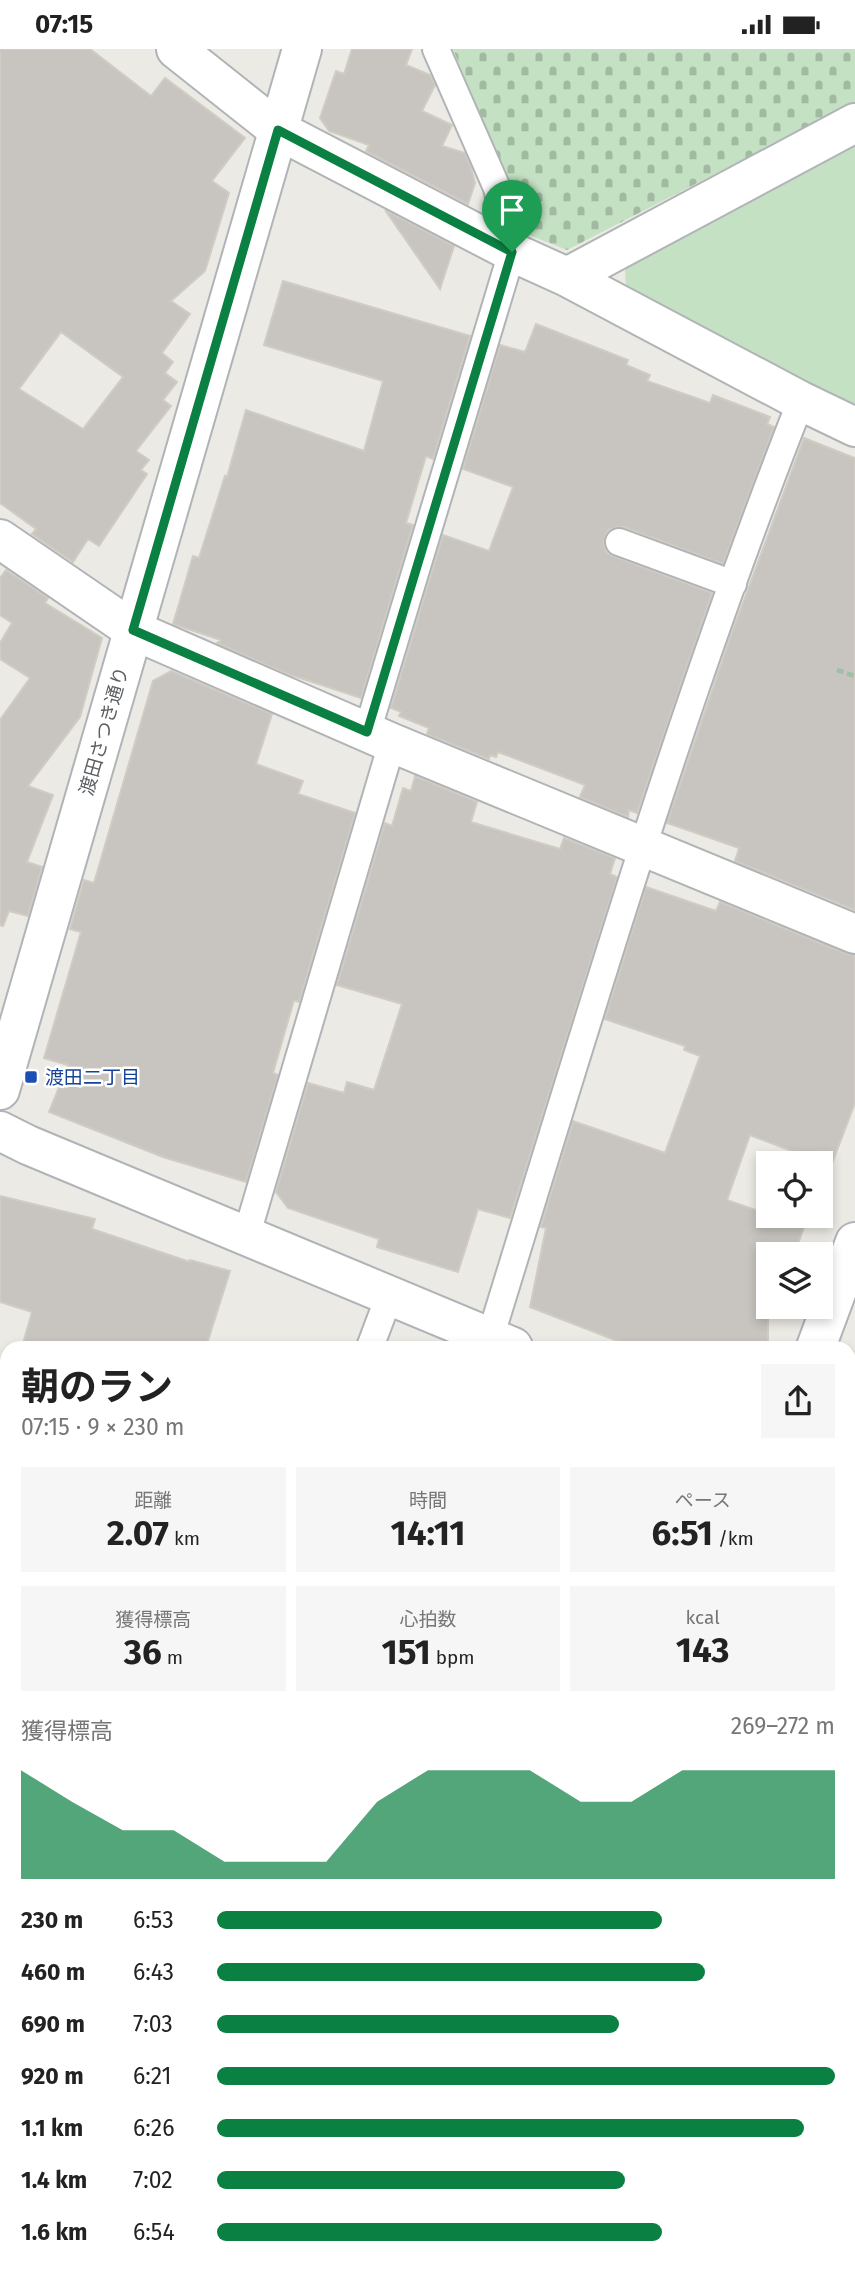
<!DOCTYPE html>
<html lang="ja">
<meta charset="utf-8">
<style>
:root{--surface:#fff;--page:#f6f6f6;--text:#222;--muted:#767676;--accent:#0b8043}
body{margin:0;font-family:"Fira Sans","Noto Sans JP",sans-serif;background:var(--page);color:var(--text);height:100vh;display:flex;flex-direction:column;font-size:26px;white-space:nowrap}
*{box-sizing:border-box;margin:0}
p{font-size:23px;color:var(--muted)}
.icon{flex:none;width:38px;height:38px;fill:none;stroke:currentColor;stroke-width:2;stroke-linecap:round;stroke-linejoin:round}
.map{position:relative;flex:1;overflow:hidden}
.details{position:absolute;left:0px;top:1292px;width:856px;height:936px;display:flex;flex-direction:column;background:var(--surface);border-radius:21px 21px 0 0;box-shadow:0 4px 10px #0003}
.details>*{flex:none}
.fabs{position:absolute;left:756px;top:1102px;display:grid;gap:14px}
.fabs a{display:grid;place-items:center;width:77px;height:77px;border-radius:0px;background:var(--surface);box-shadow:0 4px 10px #0003;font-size:35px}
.pin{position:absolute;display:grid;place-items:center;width:60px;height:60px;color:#fff;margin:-72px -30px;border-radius:50% 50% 50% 0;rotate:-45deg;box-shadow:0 0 7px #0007}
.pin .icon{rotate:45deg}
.round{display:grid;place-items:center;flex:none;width:74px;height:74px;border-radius:0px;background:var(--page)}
.head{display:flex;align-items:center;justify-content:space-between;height:119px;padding:0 21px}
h1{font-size:38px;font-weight:700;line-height:52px}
.metrics{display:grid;grid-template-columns:repeat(3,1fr);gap:10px;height:119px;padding:7px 21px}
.metrics div{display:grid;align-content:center;border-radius:0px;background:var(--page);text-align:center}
.metrics b{font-size:35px;font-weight:700}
.metrics small{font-size:19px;font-weight:400}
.metrics p{font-size:19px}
.chart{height:196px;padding:14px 21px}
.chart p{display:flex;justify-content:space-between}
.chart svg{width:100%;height:126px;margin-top:7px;fill:var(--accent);opacity:.7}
ul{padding:0 21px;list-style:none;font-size:23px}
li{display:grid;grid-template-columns:112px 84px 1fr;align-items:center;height:52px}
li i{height:18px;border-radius:9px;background:var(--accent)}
.status{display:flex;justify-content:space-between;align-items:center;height:49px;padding:0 35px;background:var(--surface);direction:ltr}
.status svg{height:19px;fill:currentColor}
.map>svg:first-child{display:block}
.cemetery{fill:url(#cemetery-stones)}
.green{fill:#c4e1c3}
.building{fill:#c8c5c0;stroke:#d0ccc3;stroke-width:2;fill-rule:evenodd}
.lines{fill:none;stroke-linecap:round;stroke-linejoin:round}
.lane-casing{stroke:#b1b4b7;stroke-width:30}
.street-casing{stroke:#b1b4b7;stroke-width:42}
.secondary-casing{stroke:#b0b3b7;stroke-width:42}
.path{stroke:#9dc1a7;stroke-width:4.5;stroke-dasharray:7 3.5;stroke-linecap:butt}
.lane{stroke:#fff;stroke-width:26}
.street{stroke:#fff;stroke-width:38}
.secondary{stroke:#fff;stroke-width:38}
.route-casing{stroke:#fff;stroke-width:14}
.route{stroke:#0b8043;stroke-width:9}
.transit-dot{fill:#1a4fb4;stroke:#fff;stroke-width:2.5}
.labels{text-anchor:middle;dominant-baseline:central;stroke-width:5;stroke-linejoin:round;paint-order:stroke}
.street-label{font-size:19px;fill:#5c5f62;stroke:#fff}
.transit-label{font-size:19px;fill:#164399;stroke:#fff;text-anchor:start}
</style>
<div class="status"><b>07:15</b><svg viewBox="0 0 49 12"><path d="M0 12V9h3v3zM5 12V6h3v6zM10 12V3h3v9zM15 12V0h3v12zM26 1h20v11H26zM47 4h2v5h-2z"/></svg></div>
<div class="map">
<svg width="855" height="2227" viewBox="0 0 855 2227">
<defs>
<pattern id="cemetery-stones" width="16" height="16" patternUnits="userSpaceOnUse" patternTransform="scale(1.75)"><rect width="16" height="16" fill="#c4e1c3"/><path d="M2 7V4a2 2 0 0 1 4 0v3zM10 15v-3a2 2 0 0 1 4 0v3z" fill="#a2baa2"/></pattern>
</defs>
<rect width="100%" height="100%" fill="#eceae4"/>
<path class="cemetery" d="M453 0H855V53L567 201 529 186Z"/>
<path class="green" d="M855 95V357L626 240 625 218Z"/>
<path class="building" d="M0 0H90L151 47 165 29 245 89 212 132 229 144 205 222 171 252 190 265 162 304 173 313 165 324 177 333 163 351 171 357 136 402 149 411 141 421 147 425 99 497 88 490 73 513 32 485 36 480 0 454ZM61 283 123 328 83 380 19 340Z
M352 0H412L406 16 430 26 435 36 422 62 452 76 442 97 465 104 471 119 475 134 468 155 366 102 369 96 329 82 320 69 336 22 344 25Z
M385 161 454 197 440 240Z
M283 232 470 287 433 410 426 407 406 474 413 476 361 649 285 624 217 594 221 591 173 575 193 507 199 509 225 427 227 428 246 361 364 402 383 332 264 296Z
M536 275 628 311 626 316 650 326 647 332 710 354 713 346 770 368 767 375 774 378 723 515 624 478H616L608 481 605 487 604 496 607 504 613 507 712 544 637 764 629 761 628 768 580 748 585 736 498 703 496 708 490 706 489 710 427 685 429 679 399 667 401 663 391 659 443 486 489 502 513 438 463 420 500 296 525 303Z
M804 389 855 409V861L735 812 739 799 667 774 730 589Z
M6 521 48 549 45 554 102 589 80 668 28 737 53 746 27 813 42 818 28 867 9 862 3 877 0 876V671L30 629 0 610V594L12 574 0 566V529Z
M171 622 272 665 256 715 303 732 298 745 355 764 299 953 294 951 273 1024 278 1026 246 1133 163 1108 49 1063 68 1016 44 1009 81 883 70 880 84 831 94 834 153 632Z
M415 727 477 753 471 773 560 800 564 789 615 809 610 825 617 828 510 1169 478 1160 458 1223 377 1198 379 1190 288 1159 276 1143 308 1034 344 1044 347 1033 374 1041 402 955 337 936 385 774 392 777 403 739 411 742Z
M646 838 716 862 720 853 847 905 855 906V1054L831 1117 750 1086 727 1151 804 1178 794 1206H768V1298H633L530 1258 546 1179 541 1178 573 1072 665 1104 700 1007 684 1001 685 997 605 970Z
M0 1147 95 1170 92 1180 190 1213V1211L230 1222 206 1298H22L32 1263 0 1253Z"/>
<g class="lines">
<defs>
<path id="lane" d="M619 493 733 535
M367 683 512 203 497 139 436 0
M246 1188 392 694
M490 1289C587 975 680 658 801 352
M370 1298 390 1245
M0 1405 7 1408
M0 1946 7 1920
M489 2221 504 2227
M165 2227 167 2221"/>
<path id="street" d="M176 0 278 81 512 203 567 228 801 352 855 378
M567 228 855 74
M0 490 133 581 392 694 855 885
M0 1610 7 1613
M849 2001 855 2004"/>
<path id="secondary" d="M0 1041 302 0
M0 1082 28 1096C189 1164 352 1230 513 1298
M816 1298 855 1193
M849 1442 855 1444
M474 2227 477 2221"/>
</defs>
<use href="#lane" class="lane-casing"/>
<use href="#street" class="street-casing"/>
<use href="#secondary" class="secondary-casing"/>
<path class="path" d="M837 621 855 627"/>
<use href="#lane" class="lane"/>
<use href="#street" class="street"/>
<use href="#secondary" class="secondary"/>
</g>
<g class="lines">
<defs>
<path id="route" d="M278 81 512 203 367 683 133 581Z"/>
</defs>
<use href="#route" class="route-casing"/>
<use href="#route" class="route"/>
</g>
<rect class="transit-dot" x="24" y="1021" width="14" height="14" rx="3.5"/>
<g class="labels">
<g class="street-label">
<text transform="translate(104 682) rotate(-74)">渡田さつき通り</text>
</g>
<g class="transit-label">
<text x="45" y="1028">渡田二丁目</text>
</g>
</g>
</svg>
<div class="fabs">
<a><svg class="icon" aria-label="locate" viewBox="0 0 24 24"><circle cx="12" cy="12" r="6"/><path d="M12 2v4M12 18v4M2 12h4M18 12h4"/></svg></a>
<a><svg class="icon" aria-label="layers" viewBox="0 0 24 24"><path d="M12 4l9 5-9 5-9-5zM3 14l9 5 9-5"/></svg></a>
</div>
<div class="pin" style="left:512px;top:203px;background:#1e9e55"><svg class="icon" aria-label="arrive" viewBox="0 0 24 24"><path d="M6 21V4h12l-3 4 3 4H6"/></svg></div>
<section class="details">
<div class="head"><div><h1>朝のラン</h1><p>07:15 · 9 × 230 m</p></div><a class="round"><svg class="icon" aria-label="share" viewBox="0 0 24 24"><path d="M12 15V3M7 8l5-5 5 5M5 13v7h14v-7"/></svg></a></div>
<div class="metrics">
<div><p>距離</p><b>2.07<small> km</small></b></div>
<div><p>時間</p><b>14:11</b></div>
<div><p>ペース</p><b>6:51<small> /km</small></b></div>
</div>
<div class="metrics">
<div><p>獲得標高</p><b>36<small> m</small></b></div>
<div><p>心拍数</p><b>151<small> bpm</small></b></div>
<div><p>kcal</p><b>143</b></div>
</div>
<div class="chart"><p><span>獲得標高</span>269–272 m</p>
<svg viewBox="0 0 160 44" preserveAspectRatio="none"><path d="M0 44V6L10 17L20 27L30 27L40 38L50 38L60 38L70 17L80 6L90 6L100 6L110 17L120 17L130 6L140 6L150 6L160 6V44z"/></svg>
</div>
<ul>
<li><b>230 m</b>6:53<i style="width:72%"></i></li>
<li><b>460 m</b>6:43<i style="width:79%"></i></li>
<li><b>690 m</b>7:03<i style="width:65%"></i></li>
<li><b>920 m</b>6:21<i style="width:100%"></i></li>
<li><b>1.1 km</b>6:26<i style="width:95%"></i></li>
<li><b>1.4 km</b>7:02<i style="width:66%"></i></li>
<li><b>1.6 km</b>6:54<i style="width:72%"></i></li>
</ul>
</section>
</div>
